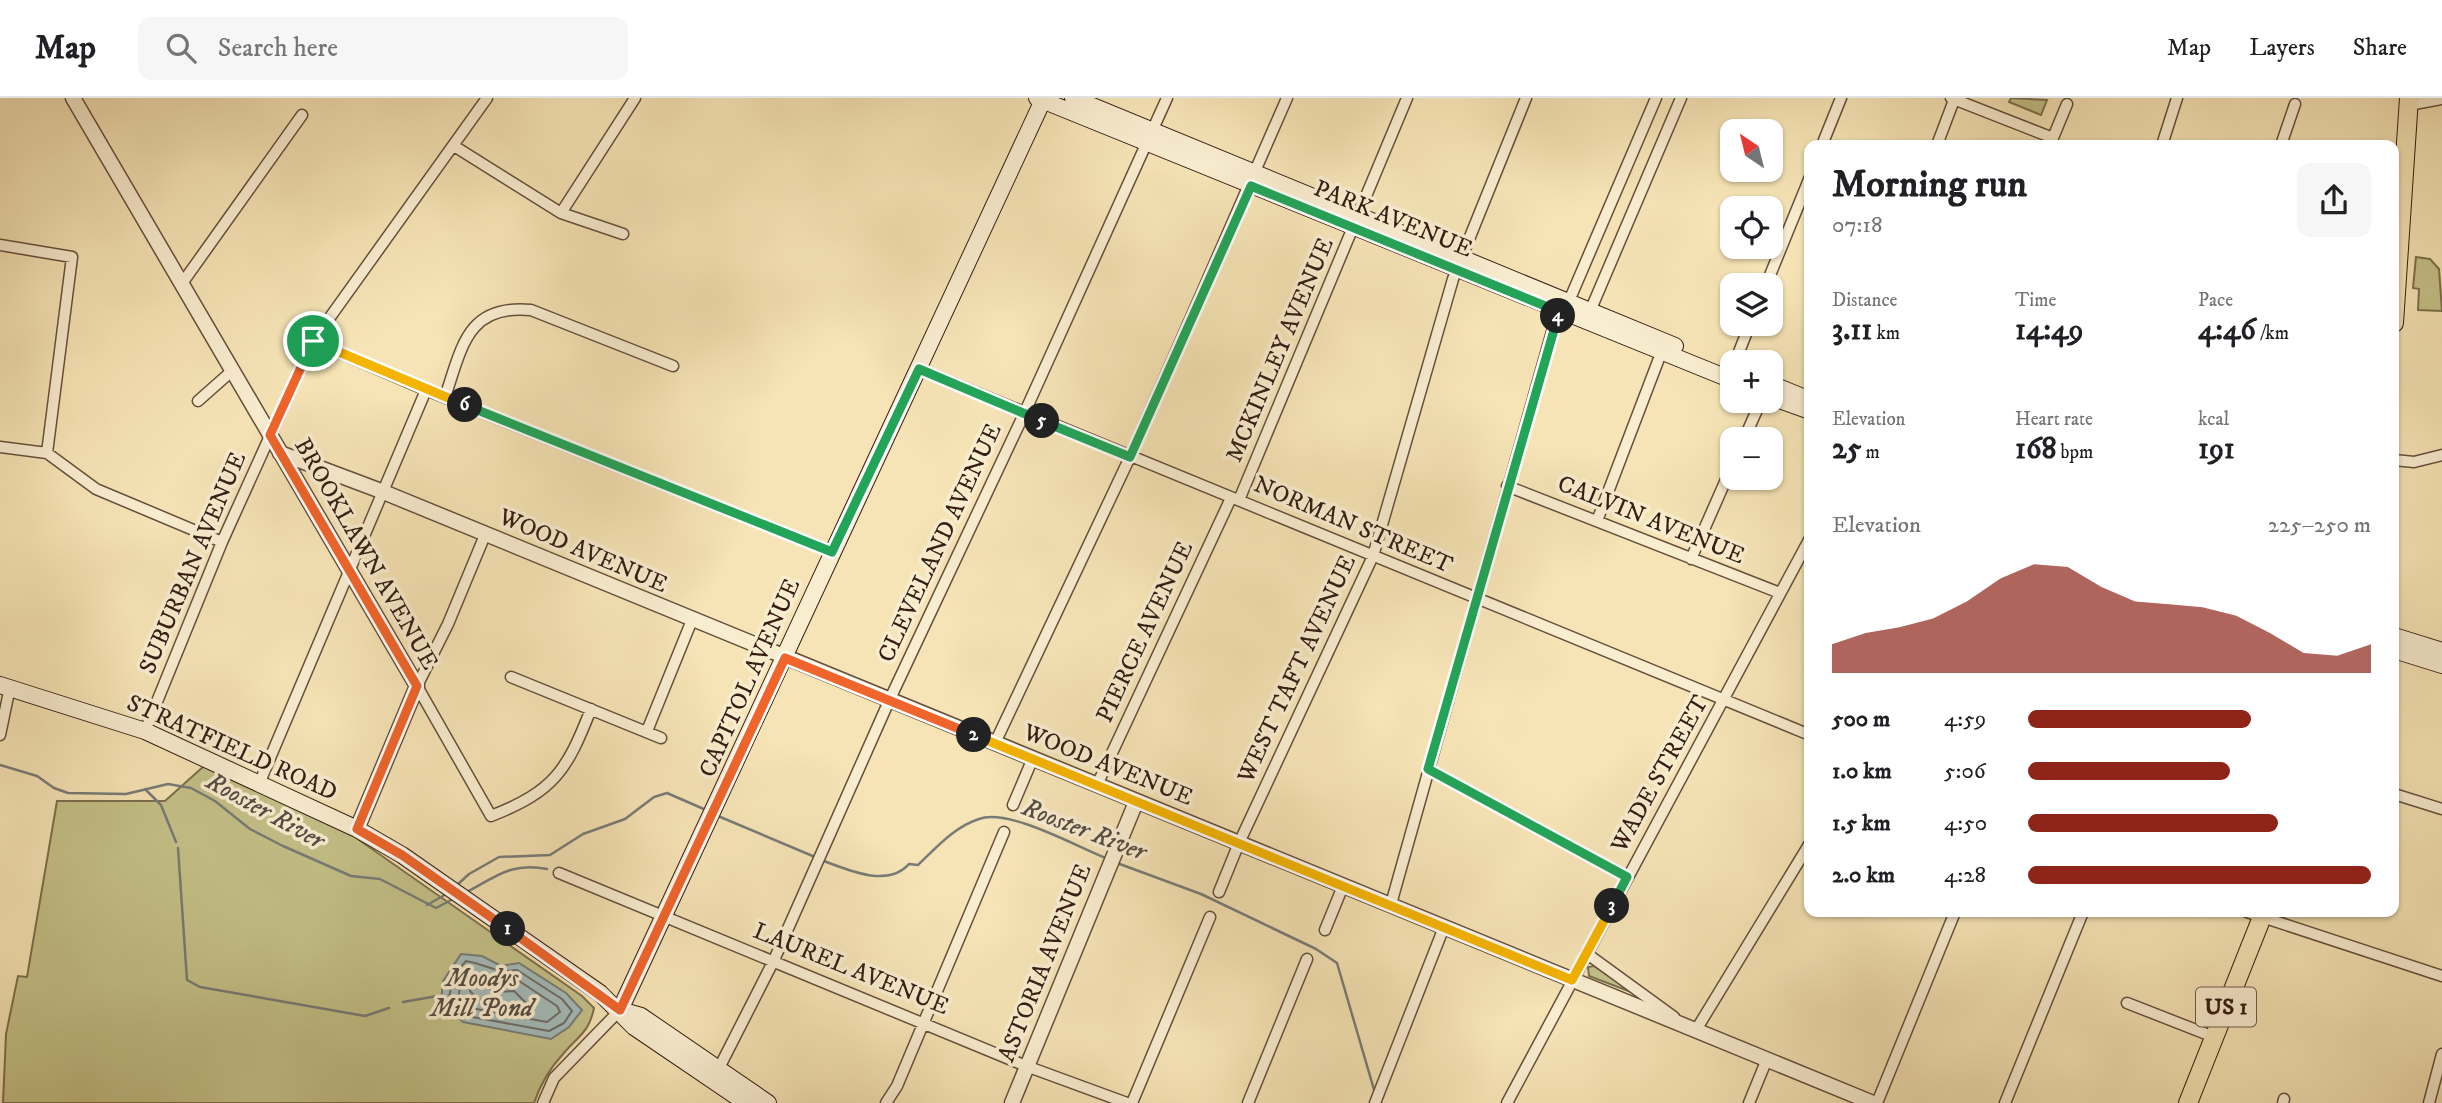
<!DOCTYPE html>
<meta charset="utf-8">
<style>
:root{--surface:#fff;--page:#f6f6f6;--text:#202124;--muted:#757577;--line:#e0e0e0;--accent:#8f2418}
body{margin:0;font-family:"IM FELL DW Pica",serif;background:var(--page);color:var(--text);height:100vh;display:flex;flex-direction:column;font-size:26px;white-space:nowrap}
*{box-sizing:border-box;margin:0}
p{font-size:23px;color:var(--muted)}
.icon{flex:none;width:38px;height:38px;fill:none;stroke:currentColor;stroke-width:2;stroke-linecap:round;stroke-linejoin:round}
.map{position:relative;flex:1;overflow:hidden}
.sheet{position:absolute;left:1804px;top:42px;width:595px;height:777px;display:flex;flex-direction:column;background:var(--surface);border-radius:14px;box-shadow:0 2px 5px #0004}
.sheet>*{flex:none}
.needle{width:46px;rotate:325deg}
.tools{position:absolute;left:1720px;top:21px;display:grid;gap:14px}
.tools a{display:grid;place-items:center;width:63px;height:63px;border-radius:14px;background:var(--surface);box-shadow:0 2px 5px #0004;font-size:35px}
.pin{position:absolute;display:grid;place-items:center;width:60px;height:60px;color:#fff;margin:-30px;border:4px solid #fff;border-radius:50%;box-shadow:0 2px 7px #0007}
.km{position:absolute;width:35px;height:35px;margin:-18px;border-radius:50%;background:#222;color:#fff;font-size:19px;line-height:35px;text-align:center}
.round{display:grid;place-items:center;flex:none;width:74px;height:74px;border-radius:14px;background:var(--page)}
.overview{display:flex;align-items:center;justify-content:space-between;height:119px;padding:0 28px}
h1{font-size:38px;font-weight:700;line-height:52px}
.stats{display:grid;grid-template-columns:repeat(3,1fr);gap:10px;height:119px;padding:7px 28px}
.stats div{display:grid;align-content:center}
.stats b{font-size:30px;font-weight:700}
.stats small{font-size:19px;font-weight:400}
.stats p{font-size:19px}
.chart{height:196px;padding:14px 28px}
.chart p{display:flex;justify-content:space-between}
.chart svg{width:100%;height:126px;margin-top:7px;fill:var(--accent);opacity:.7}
ul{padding:0 28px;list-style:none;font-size:23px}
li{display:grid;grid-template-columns:112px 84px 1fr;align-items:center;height:52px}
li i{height:18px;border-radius:9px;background:var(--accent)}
header{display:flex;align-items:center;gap:42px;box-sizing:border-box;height:98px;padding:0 35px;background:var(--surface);border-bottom:2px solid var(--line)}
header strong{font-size:33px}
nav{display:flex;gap:38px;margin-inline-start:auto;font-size:24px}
.search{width:490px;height:63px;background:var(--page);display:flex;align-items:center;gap:18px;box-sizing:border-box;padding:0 24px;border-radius:14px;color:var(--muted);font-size:26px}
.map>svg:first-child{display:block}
.green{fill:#c4c188;stroke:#7c6f4d;stroke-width:2}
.water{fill:#a3bbba;stroke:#777c77;stroke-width:2}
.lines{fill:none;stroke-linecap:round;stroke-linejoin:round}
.shore{stroke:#6c6c66;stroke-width:2}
.stream{stroke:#777c77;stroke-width:2.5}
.minor-casing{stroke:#654f3b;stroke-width:13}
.tertiary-casing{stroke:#654f3b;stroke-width:17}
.secondary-casing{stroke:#351d12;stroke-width:18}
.primary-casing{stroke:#351d12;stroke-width:20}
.minor{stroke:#f9edd0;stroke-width:10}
.tertiary{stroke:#f9edd0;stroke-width:14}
.secondary{stroke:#f9edd0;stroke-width:16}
.primary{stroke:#f6e4b6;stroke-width:18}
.split-1-casing{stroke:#fff;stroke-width:14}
.split-2-casing{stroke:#fff;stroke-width:14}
.split-3-casing{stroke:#fff;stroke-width:14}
.split-4-casing{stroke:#fff;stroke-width:14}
.split-5-casing{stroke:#fff;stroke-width:14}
.split-6-casing{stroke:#fff;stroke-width:14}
.split-7-casing{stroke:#fff;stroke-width:14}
.split-1{stroke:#f0652b;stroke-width:9}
.split-2{stroke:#f0652b;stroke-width:9}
.split-3{stroke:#f5b400;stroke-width:9}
.split-4{stroke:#22a559;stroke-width:9}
.split-5{stroke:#22a559;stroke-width:9}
.split-6{stroke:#22a559;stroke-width:9}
.split-7{stroke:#f5b400;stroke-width:9}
.labels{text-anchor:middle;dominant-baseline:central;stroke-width:7;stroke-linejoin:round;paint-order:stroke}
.shield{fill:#f9edd0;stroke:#705b4b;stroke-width:2}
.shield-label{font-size:23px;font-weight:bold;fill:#351d12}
.street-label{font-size:24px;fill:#351d12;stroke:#f9edd0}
.water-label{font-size:26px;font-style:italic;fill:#564c44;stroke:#f9edd0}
</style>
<header>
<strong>Map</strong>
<div class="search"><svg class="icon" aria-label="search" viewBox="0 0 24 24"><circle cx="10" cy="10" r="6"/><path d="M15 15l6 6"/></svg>Search here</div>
<nav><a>Map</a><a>Layers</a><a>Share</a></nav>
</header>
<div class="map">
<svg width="2442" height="1005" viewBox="0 0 2442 1005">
<rect width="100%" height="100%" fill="#f6e4b6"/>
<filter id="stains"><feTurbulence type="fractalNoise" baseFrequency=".00286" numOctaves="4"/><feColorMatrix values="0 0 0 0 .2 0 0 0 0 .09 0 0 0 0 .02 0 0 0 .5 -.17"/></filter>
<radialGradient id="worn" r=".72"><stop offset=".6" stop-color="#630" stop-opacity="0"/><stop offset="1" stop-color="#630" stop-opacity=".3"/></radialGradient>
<path class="green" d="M2011 0 2047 2 2041 17 2009 4Z
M2416 159 2430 161 2439 171 2442 213 2418 212 2419 191 2413 190Z
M204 668 352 737 582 898 594 910C589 935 578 938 563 956 550 970 540 987 534 1005H3L6 936 18 878 27 879 57 703H165Z
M1594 868 1631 893V894L1589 878 1588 869Z"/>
<path class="water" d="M461 856 482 858 501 868 519 865 566 895 582 912 569 929 551 941 463 924 441 904 443 883Z"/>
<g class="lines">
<path class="shore" d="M466 863C490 867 491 875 517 872L562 901 572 913 564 925 549 933 467 918 449 900 453 878Z
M468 873 498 883 516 881 557 908 560 914 547 924 471 910 459 897 460 884Z
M476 884 496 894 514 893 528 907 524 909 477 901 470 893 471 885Z"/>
<path class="stream" d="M0 667 37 678 54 690 68 695 126 696 168 686 191 690 215 703 250 731 283 748 351 778 380 781 436 810 455 800
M145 691 161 707 176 744
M718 718 815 759
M178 750 187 882 200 889 365 918 389 910
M821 762C847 771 887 791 909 766L918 767C936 750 954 729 979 721 1009 710 1077 749 1108 761
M1117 765 1201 796 1316 851 1337 865 1375 995
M456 788 469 776 499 759 550 757 583 736 625 721 654 699 667 695 706 712
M467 794C497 778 512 764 547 771
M427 807 448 795
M403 904 443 897"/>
<defs>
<path id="minor" d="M1951 0 2053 40
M2409 7 2442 1
M1822 47 1841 0
M1937 47 1954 2
M2050 47 2067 6
M2162 47 2177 0
M2281 47 2295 6
M454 48 561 115 623 136
M561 115 635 0
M0 147 72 159 47 355
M183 184 302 17
M1766 187 1810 79
M1588 218 1681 0
M313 243 426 292 832 454
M1735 264 1750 226
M919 271 1810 637
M445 299C462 249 467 206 531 212L673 268
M198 303 233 272
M1744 341 1761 303
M0 349 47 355 96 391 222 444
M2394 362 2414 364 2442 357
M1507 388 1780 495
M1239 402 1407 0
M1597 423 1663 250
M485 437 448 526 417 588 491 718C555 693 567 672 591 611
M1691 461 1732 368
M511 579 661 640
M145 633 222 444 313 243 487 0
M647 633 692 522
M0 637 10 589
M995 645 1130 359 1287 0
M1428 671 1627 779
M259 686 426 292
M1097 687 1231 400
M2394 696 2442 711
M1013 707 1033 660
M559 775 1026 968 1127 1005
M1219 794 1239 745 1373 458 1453 181 1526 0
M1391 806 1555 223 1572 196 1656 0
M2247 814 2442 878
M1325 832 1343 788
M1586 855 1674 919
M2127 905 2214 939
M1696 932 1810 745
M716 976 774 862 889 603 1024 316 1167 0
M543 1005 554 980 620 912
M886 1005 897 988 1004 734
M1132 1005 1210 819
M1248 1005 1307 861
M1375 1005 1444 829
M1507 1005 1810 440
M1749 1005 1767 961
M1877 1005 1955 814
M2005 1005 2083 814
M2283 1005 2284 1001
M2429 1005 2442 956"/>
<path id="tertiary" d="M73 0 417 588 357 731
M280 355 381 393 1873 1005
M1012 1005 1136 704"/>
<path id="secondary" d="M1037 0 1732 282
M1073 0 1675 248
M1771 286 1810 302
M1771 299 1810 313
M2394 538 2442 553
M2394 552 2442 567
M0 587 145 633 357 731 402 757 600 895 634 929 746 1005
M620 912 1044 0
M620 912 641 918 768 1005"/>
<path id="primary" d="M2394 225 2409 0
M2188 1005 2264 814"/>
</defs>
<use href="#minor" class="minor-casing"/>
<use href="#tertiary" class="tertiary-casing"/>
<use href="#secondary" class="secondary-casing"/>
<use href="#primary" class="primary-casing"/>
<use href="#minor" class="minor"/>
<use href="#tertiary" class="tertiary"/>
<use href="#secondary" class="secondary"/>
<use href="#primary" class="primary"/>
</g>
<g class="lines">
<defs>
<path id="split-1" d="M313 243 270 337 417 588 357 731 402 757 508 831"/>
<path id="split-2" d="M508 831 620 912 785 560 974 637"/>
<path id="split-3" d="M974 637 1572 882 1612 808"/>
<path id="split-4" d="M1558 218 1428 671 1627 779 1612 808"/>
<path id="split-5" d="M1042 323 1130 359 1251 88 1560 214 1558 218"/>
<path id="split-6" d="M465 307 832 454 919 271 1042 323"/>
<path id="split-7" d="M313 243 465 307"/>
</defs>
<use href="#split-1" class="split-1-casing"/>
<use href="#split-2" class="split-2-casing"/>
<use href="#split-3" class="split-3-casing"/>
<use href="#split-4" class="split-4-casing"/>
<use href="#split-5" class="split-5-casing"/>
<use href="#split-6" class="split-6-casing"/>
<use href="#split-7" class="split-7-casing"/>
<use href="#split-1" class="split-1"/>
<use href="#split-2" class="split-2"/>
<use href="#split-3" class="split-3"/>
<use href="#split-4" class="split-4"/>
<use href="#split-5" class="split-5"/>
<use href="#split-6" class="split-6"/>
<use href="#split-7" class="split-7"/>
</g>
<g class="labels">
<rect class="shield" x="2196" y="889.5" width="60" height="39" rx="5"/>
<g class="shield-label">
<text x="2226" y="909">US 1</text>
</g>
<g class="street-label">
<text transform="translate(1393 121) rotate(22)">PARK AVENUE</text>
<text transform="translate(1280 252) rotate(-67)">MCKINLEY AVENUE</text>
<text transform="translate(1651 422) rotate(22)">CALVIN AVENUE</text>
<text transform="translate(1353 427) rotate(23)">NORMAN STREET</text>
<text transform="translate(940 445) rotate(-65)">CLEVELAND AVENUE</text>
<text transform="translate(583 453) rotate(23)">WOOD AVENUE</text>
<text transform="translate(366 456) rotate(60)">BROOKLAWN AVENUE</text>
<text transform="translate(193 465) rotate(-67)">SUBURBAN AVENUE</text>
<text transform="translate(1145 534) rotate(-65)">PIERCE AVENUE</text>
<text transform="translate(1297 571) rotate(-65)">WEST TAFT AVENUE</text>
<text transform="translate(750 580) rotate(-66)">CAPITOL AVENUE</text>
<text transform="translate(232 650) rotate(24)">STRATFIELD ROAD</text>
<text transform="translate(1108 667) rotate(22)">WOOD AVENUE</text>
<text transform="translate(1660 676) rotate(-61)">WADE STREET</text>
<text transform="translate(1045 865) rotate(-68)">ASTORIA AVENUE</text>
<text transform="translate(851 871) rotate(22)">LAUREL AVENUE</text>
</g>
<g class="water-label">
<text transform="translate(265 713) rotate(29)">Rooster River</text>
<text transform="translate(1084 732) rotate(21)">Rooster River</text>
<text x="482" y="880">Moodys<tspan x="482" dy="30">Mill Pond</tspan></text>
</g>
</g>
<rect width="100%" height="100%" filter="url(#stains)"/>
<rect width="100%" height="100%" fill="url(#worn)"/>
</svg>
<div class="tools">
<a><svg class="needle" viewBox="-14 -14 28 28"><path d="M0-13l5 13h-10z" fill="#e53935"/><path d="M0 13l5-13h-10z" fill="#757577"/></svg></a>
<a><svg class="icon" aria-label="locate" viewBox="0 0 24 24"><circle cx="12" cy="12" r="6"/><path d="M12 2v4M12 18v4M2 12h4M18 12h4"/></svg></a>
<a><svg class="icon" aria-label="layers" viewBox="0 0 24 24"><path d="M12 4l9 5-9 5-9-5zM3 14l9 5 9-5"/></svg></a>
<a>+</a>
<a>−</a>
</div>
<div class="pin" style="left:313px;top:243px;background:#1e9e55"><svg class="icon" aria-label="arrive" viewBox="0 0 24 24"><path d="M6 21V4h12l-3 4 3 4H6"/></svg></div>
<b class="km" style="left:508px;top:831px">1</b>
<b class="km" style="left:974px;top:637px">2</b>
<b class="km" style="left:1612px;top:808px">3</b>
<b class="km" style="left:1558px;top:218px">4</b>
<b class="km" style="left:1042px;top:323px">5</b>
<b class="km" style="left:465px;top:307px">6</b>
<section class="sheet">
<div class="overview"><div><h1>Morning run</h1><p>07:18</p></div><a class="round"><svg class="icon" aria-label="share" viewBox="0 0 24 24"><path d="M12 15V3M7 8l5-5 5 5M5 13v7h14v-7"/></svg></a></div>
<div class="stats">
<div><p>Distance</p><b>3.11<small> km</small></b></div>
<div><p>Time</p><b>14:49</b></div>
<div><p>Pace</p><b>4:46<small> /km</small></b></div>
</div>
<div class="stats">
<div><p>Elevation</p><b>25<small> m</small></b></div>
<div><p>Heart rate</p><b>168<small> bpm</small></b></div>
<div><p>kcal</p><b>191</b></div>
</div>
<div class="chart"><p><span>Elevation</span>225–250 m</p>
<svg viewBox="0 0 160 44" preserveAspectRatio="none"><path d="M0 44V34L10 30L20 28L30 25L40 19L50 11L60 6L70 7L80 14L90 19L100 20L110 21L120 24L130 30L140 37L150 38L160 34V44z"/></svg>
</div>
<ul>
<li><b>500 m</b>4:59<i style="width:65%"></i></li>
<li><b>1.0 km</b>5:06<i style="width:59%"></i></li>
<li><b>1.5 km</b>4:50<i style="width:73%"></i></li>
<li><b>2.0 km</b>4:28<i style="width:100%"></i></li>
</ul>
</section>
</div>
